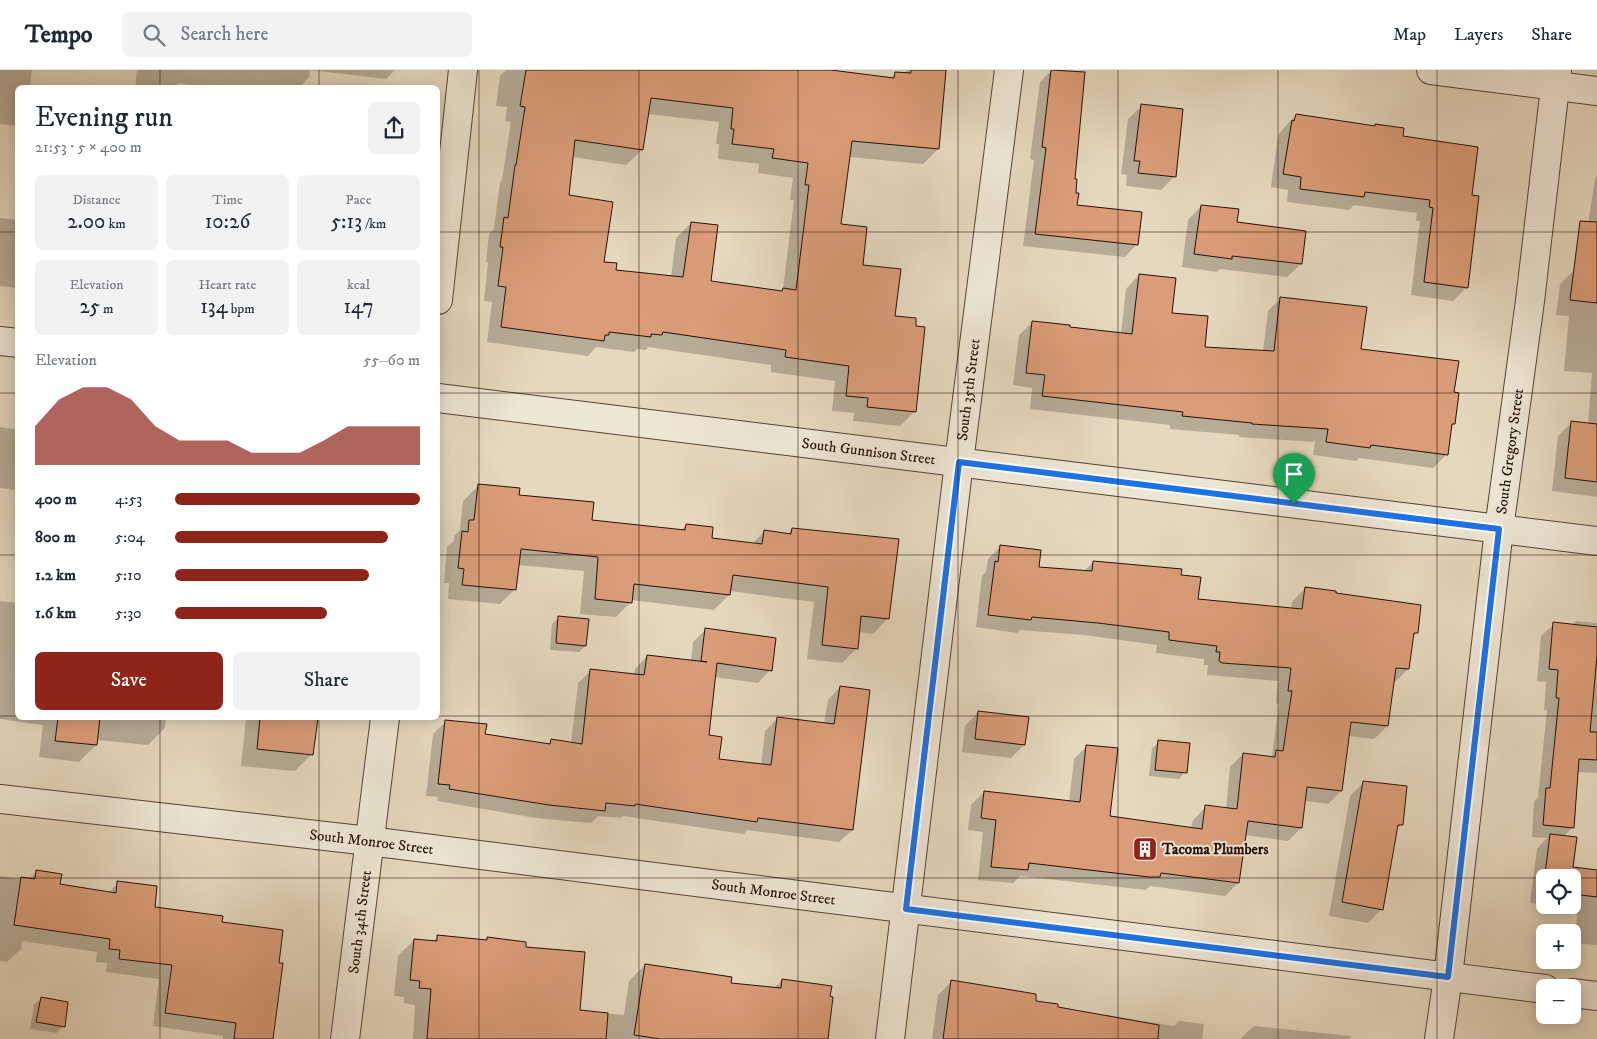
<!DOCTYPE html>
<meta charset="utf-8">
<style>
:root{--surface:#fff;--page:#f2f2f3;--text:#1f2937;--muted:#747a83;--line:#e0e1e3;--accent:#8f2418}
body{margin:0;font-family:"IM FELL DW Pica",serif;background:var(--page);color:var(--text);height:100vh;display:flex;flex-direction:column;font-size:19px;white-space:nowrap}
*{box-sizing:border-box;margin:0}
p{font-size:16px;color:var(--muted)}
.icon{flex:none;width:28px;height:28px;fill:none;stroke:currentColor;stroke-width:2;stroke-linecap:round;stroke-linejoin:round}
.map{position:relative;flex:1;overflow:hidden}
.side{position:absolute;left:15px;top:15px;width:425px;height:635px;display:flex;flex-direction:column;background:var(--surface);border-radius:8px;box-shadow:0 2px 12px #0003}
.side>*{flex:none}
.controls{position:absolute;left:1536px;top:799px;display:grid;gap:10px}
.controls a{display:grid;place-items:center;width:45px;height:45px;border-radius:8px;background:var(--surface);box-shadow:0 2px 12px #0003;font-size:25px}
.pin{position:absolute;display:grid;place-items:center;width:42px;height:42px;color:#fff;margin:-51px -21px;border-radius:50% 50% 50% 0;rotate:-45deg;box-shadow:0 0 5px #0007}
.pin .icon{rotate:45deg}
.round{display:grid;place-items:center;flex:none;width:52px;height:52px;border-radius:8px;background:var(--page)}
.overview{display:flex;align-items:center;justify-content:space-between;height:85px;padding:0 20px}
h1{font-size:28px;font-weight:600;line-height:38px}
.metrics{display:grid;grid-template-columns:repeat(3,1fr);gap:8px;height:85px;padding:5px 20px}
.metrics div{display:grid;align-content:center;border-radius:8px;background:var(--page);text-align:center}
.metrics b{font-size:21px;font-weight:600}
.metrics small{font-size:14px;font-weight:400}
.metrics p{font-size:14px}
.chart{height:140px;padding:10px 20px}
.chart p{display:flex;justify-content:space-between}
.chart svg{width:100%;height:90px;margin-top:5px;fill:var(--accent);opacity:.7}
.button{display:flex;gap:10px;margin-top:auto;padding:10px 20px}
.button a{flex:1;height:58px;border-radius:8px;background:var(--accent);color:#fff;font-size:20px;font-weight:600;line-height:58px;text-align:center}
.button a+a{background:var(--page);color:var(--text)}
ul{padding:0 20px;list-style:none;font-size:16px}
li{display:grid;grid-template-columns:80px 60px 1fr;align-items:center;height:38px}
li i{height:12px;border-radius:6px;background:var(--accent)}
header{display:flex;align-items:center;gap:30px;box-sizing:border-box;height:70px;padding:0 25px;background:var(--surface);border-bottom:1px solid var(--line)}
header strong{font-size:24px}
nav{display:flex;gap:28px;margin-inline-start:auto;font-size:18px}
.search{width:350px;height:45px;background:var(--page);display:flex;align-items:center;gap:12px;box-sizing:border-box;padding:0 18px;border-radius:8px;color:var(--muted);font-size:19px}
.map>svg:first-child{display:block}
.shadow{fill:#0003;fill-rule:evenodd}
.building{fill:#db9d79;stroke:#251007;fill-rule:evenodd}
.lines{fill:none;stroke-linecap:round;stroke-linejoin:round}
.street-casing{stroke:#554235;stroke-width:30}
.street{stroke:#eee6d5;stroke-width:28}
.route-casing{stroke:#fff;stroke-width:10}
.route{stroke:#1a73e8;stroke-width:6}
.grid{fill:none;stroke:#251007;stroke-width:1;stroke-opacity:0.55}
.labels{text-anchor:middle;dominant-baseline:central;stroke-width:4;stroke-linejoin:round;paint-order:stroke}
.street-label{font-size:15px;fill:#251007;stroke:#eee6d5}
.poi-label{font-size:15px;font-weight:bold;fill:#251007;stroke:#eee6d5;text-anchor:start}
</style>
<header>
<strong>Tempo</strong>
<div class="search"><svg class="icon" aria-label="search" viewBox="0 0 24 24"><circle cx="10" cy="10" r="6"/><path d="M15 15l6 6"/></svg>Search here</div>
<nav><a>Map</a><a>Layers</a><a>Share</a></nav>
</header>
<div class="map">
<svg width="1597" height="969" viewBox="0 0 1597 969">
<rect width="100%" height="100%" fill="#e5d8be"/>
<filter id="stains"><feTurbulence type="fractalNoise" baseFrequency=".004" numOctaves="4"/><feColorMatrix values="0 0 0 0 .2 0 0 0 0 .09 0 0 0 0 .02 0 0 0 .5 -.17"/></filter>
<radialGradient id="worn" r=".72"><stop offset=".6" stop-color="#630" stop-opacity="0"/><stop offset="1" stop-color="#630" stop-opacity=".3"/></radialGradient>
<path class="shadow" d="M0 0H32L30 16H34V18H18V56L0 54Z
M137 0H395L386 9 310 0 309 7 299 18H212L178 13 177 18H135Z
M506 0H822L890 9 895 3 904 4 908 0H944L938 79 923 94 849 87 840 155 861 196 894 247 915 341 900 356 853 351 854 343 832 341 835 311 771 302V295L648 277 646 280 637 279 634 282 596 277 588 286 487 272 492 232 484 231 488 192H486L489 164 494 159 500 112 502 110 511 52 505 51 507 37 496 36 500 6ZM647 44 719 52 716 74H719L718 89 759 94 758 103 793 108 790 130H794L783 219 780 222 710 212 691 153 676 168 671 207 615 201 602 193 567 126 572 87 626 95 642 80Z
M1052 0 1084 3 1073 110 1076 137 1137 174 1125 187 1023 176 1034 90 1030 89 1040 12Z
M1141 36 1182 40 1174 107 1161 120 1126 116 1127 105 1121 104 1128 49Z
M1296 45 1402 67 1470 126 1467 217 1453 231 1411 225 1420 151H1416L1417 143 1354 135 1349 140 1287 132 1288 120 1271 117 1278 65 1283 59Z
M1597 106V427L1552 421 1558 366 1572 352 1588 354 1592 303 1564 301 1569 246 1556 245 1560 214 1575 199 1581 200 1595 109Z
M1201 136 1235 153 1301 194 1287 207 1220 199 1217 202 1182 197 1188 150Z
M0 148 18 150V218L0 216Z
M1139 205 1171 244 1204 278 1263 282 1268 241 1281 228 1360 280 1453 323 1454 354 1450 357 1446 385 1433 398 1359 388 1356 391 1313 385 1315 372 1239 367V365L1170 359V355L1030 339 1032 318 1013 315 1019 265 1033 252 1069 258 1121 264 1126 219Z
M0 357 18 360V420L0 418Z
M478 416 518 426 590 451 681 460 686 455 711 469 752 474 764 462 787 465 792 459 888 548 873 564 858 562 857 578 842 593 807 589 814 532 730 521 729 525 714 540 631 530V532L616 547 580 544 584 501 518 495 515 519 500 534 448 529 449 513H444L447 477 454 471V466L460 460 463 431Z
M1001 476 1037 498 1084 501 1093 492 1180 506 1197 530 1291 539 1292 532 1305 518 1335 524 1417 563 1412 567 1408 599 1395 612H1393L1387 656 1374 669 1348 666 1341 721 1328 734 1304 731 1301 758 1288 771 1244 765 1238 813 1225 826 1150 816 1146 820 1020 806 1013 813 978 810 983 762 968 760 971 735 984 722 1069 732 1074 689 1087 676 1109 747 1191 758 1193 750 1206 737 1226 739 1230 697 1243 684 1270 687 1272 686 1279 634 1276 633 1278 611 1208 605H1207L1208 595H1204V589L1156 583 1157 575 1084 565 1020 560 1017 563 976 557 982 506 986 502 988 489Z
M0 531 18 533V648H166L165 658 148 675 97 670 96 675 79 692 39 687 43 655 0 649Z
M559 548 585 576 579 582 550 580 552 554Z
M1576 551 1597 553V703L1577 702 1573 757 1563 767 1572 798 1597 801V875L1574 873 1578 839 1530 833 1537 779 1547 768 1532 767 1534 732 1538 727 1547 640H1544L1546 612 1537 611 1541 566 1554 554 1572 555ZM1545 808H1572V835H1545Z
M706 559 770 600 758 613 714 607 708 666 717 690 761 695 765 661 777 649 824 654 828 630 840 617 852 760 839 772 747 760 744 764 623 746 621 748 598 746 591 753 536 748 437 731 438 727 426 726 433 664 446 651 484 665 546 675 552 670 571 673 578 613 591 601 634 606 635 599 647 586 691 591 693 572Z
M978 642 1024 675 1011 688 962 682 965 656Z
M246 648H316V669L314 671 312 684 295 701 241 696Z
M1159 672 1185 702 1179 709 1149 706 1152 678Z
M1364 712 1401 755 1395 761 1382 839 1368 853 1329 846 1350 726Z
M37 801 59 815 108 823 118 813 153 838 221 853 272 969H223V966L153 956 159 909 106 902 107 893 96 892 97 882 22 871 21 879 7 892 0 891V806L28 810Z
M438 866 485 871 487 869 524 878 579 941 624 945 629 911 645 895 730 914 774 918 782 910 827 969H413L415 935 404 933V927L394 926 398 886 414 870 433 872Z
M952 911 1057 938 1105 947 1107 945 1174 956 1179 951 1204 954 1202 969H932L938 925Z
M41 929 63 956 57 963 30 959 34 935Z
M1254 956 1351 966 1350 969H1240Z"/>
<path class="building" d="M526 0H831L894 8 895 2 911 3V0H946L939 79 852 71 841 154 867 157 863 195 901 199 895 246 916 248V256L925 257 916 342 867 337 868 328 846 326 849 296 785 287 786 280 663 262 662 265 651 264V267L609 262V265H605L604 271 501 257 506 217 498 216 503 177H500L504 147 508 148 515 95H516L525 37 520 36ZM651 28 733 38 731 59H734L732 74 774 79 772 88 808 93 805 115H809L796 220 783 218 782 221 711 211 718 155 691 152 683 207 616 200 617 193 604 192 613 132 569 125 575 70 643 80Z
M1051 0 1085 2 1075 109H1077L1076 123H1079L1077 135 1142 142 1138 175 1035 164 1046 78 1042 77Z
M1141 34 1183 39 1176 107 1138 103 1140 91H1134Z
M1296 44 1375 56V54L1404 58 1403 66 1478 77 1472 125 1479 126 1468 218 1424 212 1433 138 1429 137 1430 130 1365 122 1364 127 1300 119 1301 107 1283 104 1292 50 1294 51Z
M1201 135 1239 139 1237 152 1306 161 1302 194 1232 186V189L1194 184Z
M1580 151 1597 152V233L1570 230Z
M1139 204 1176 208 1172 243 1208 246 1205 277 1274 281 1280 227 1367 237 1361 279 1459 291 1454 322 1459 323 1455 354H1452L1448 385 1371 375 1370 378 1326 372 1328 359 1252 354V353L1182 346 1183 342 1042 326 1045 305 1026 303 1032 251 1070 255V257L1132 264Z
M1571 351 1597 354V412L1565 408Z
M478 414 520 418 519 425 594 432 592 450 685 460 686 454 713 457 712 468 762 474 764 460 791 464 792 458 899 469 889 549 861 546 858 579 822 575 828 517 733 505 730 525 634 514 632 533 595 529 598 487 521 479 516 520 462 515 464 499 458 498 462 461 468 462 469 450H474Z
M1000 475 1041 480 1039 497 1092 501 1093 491 1182 499 1181 505 1201 507 1198 529 1302 539 1305 517 1336 521V523L1421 535 1418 563H1414L1409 599 1396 598 1388 656 1351 652 1342 721 1307 717 1302 758 1248 751 1239 813 1161 803 1160 807H1149L1029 793 1028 800 991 797 996 750 981 748 984 721 1080 732 1086 675 1118 678 1110 746 1202 759 1205 735 1237 739 1243 683 1275 687 1276 680 1283 681 1292 621H1288L1291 598 1222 593 1219 591 1220 582H1216L1217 576 1169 570V562L1098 553 1032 547 1031 550 988 545 995 491 998 492Z
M558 546 589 549 586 576 556 573Z
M1553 552 1597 557V586L1590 662H1597V690L1579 689 1574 758 1543 755 1546 718H1550L1559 628H1556L1558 600 1549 599Z
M705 558 776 568 772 601 717 593 709 665 722 667 719 689 771 695 777 647 834 654 840 616 870 620 853 760 758 748 757 752 635 734V736L606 733 605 741 549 735 449 719 450 715 438 714 445 650 487 654 485 664 550 674 551 669 582 674 590 599 644 605 647 585 707 592 701 591Z
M978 641 1029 647 1025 675 975 669Z
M58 648H100L97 675 55 671Z
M260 648H318L313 685 257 679Z
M1158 670 1190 673 1187 703 1155 700Z
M1363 711 1407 716 1403 755H1398L1383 840 1342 832Z
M1550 764 1577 767 1573 797 1597 800V827L1572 824V808H1545V820H1543Z
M36 800 62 804 60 814 116 823 117 811 157 816 155 837 223 846 222 852 283 860 279 893H283L273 969H234L236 953 165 943 172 895 119 889 120 880 109 879 110 869 14 855 21 807 35 809Z
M437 865 487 870V867L526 872V877L585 882 580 940 608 943 606 969H427L431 919 419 918 420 911 410 910 414 869 437 871Z
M645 894 732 907 731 913 781 918 782 909 832 916 830 926 833 927 828 969H660L634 965Z
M951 910 1036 924V931L1058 934V937L1159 955 1158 969H943Z
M41 927 68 932 65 957 36 952Z"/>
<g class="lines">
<defs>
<g id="street">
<path d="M1431 0 1597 21"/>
<path d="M438 230 463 0"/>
<path d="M0 271 18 273"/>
<path id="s1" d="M438 328 1597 471"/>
<path id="s2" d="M0 729 369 771 1545 919"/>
<path d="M1572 923 1597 926"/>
<path id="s3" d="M345 969 385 648"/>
<path id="s4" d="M890 969 959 392 1009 0"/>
<path id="s5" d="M1439 969 1448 907 1499 459 1530 231 1557 0"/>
</g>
</defs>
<use href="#street" class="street-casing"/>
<use href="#street" class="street"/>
</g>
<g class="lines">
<defs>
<path id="route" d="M959 392 1499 459 1448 907 906 839Z"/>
</defs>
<use href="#route" class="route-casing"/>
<use href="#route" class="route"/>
</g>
<path class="grid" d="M160 0V18M319 0V18M479 0V969M639 0V969M798 0V969M958 0V969M1118 0V969M1278 0V969M1437 0V969M0 162H18M438 162H1597M0 323H18M438 323H1597M0 485H18M438 485H1597M0 646H18M438 646H1597M160 648V969M319 648V969M0 808H1545M1545 808H1572M1572 808H1597"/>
<defs>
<symbol id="building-square" viewBox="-11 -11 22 22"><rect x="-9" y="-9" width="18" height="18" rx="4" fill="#8f2418" stroke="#eee6d5"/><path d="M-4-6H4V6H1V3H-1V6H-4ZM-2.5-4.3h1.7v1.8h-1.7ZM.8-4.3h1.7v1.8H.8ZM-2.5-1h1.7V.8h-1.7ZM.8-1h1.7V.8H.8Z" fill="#fff"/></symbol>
</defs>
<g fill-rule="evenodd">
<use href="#building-square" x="1131" y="765" width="28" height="28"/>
</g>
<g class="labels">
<g class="street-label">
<text stroke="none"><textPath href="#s4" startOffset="654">South 35th Street</textPath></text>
<text stroke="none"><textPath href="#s5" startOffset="592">South Gregory Street</textPath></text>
<text stroke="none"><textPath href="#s1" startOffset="434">South Gunnison Street</textPath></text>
<text stroke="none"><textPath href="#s2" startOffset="374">South Monroe Street</textPath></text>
<text stroke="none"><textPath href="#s2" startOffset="779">South Monroe Street</textPath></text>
<text stroke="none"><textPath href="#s3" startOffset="118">South 34th Street</textPath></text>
</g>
<g class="poi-label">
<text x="1162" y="779">Tacoma Plumbers</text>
</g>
</g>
<rect width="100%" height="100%" filter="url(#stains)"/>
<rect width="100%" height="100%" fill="url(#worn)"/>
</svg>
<div class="controls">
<a><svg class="icon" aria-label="locate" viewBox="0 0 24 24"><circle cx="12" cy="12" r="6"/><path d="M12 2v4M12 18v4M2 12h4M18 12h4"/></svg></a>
<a>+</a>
<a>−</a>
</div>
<div class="pin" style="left:1294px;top:434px;background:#1e9e55"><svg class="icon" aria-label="arrive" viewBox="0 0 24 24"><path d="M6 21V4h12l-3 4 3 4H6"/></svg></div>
<section class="side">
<div class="overview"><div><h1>Evening run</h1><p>21:53 · 5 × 400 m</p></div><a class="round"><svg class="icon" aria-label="share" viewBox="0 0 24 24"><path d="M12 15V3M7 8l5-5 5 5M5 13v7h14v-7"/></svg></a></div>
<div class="metrics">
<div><p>Distance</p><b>2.00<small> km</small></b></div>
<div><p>Time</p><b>10:26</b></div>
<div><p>Pace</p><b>5:13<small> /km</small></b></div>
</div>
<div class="metrics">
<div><p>Elevation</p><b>25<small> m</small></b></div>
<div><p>Heart rate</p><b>134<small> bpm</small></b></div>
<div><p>kcal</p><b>147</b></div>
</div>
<div class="chart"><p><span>Elevation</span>55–60 m</p>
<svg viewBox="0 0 160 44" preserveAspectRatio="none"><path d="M0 44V25L10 12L20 6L30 6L40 12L50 25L60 32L70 32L80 32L90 38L100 38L110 38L120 32L130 25L140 25L150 25L160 25V44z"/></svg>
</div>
<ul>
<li><b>400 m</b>4:53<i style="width:100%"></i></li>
<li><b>800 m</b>5:04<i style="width:87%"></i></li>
<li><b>1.2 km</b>5:10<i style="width:79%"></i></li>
<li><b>1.6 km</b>5:30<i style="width:62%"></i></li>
</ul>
<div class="button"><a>Save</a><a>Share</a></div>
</section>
</div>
